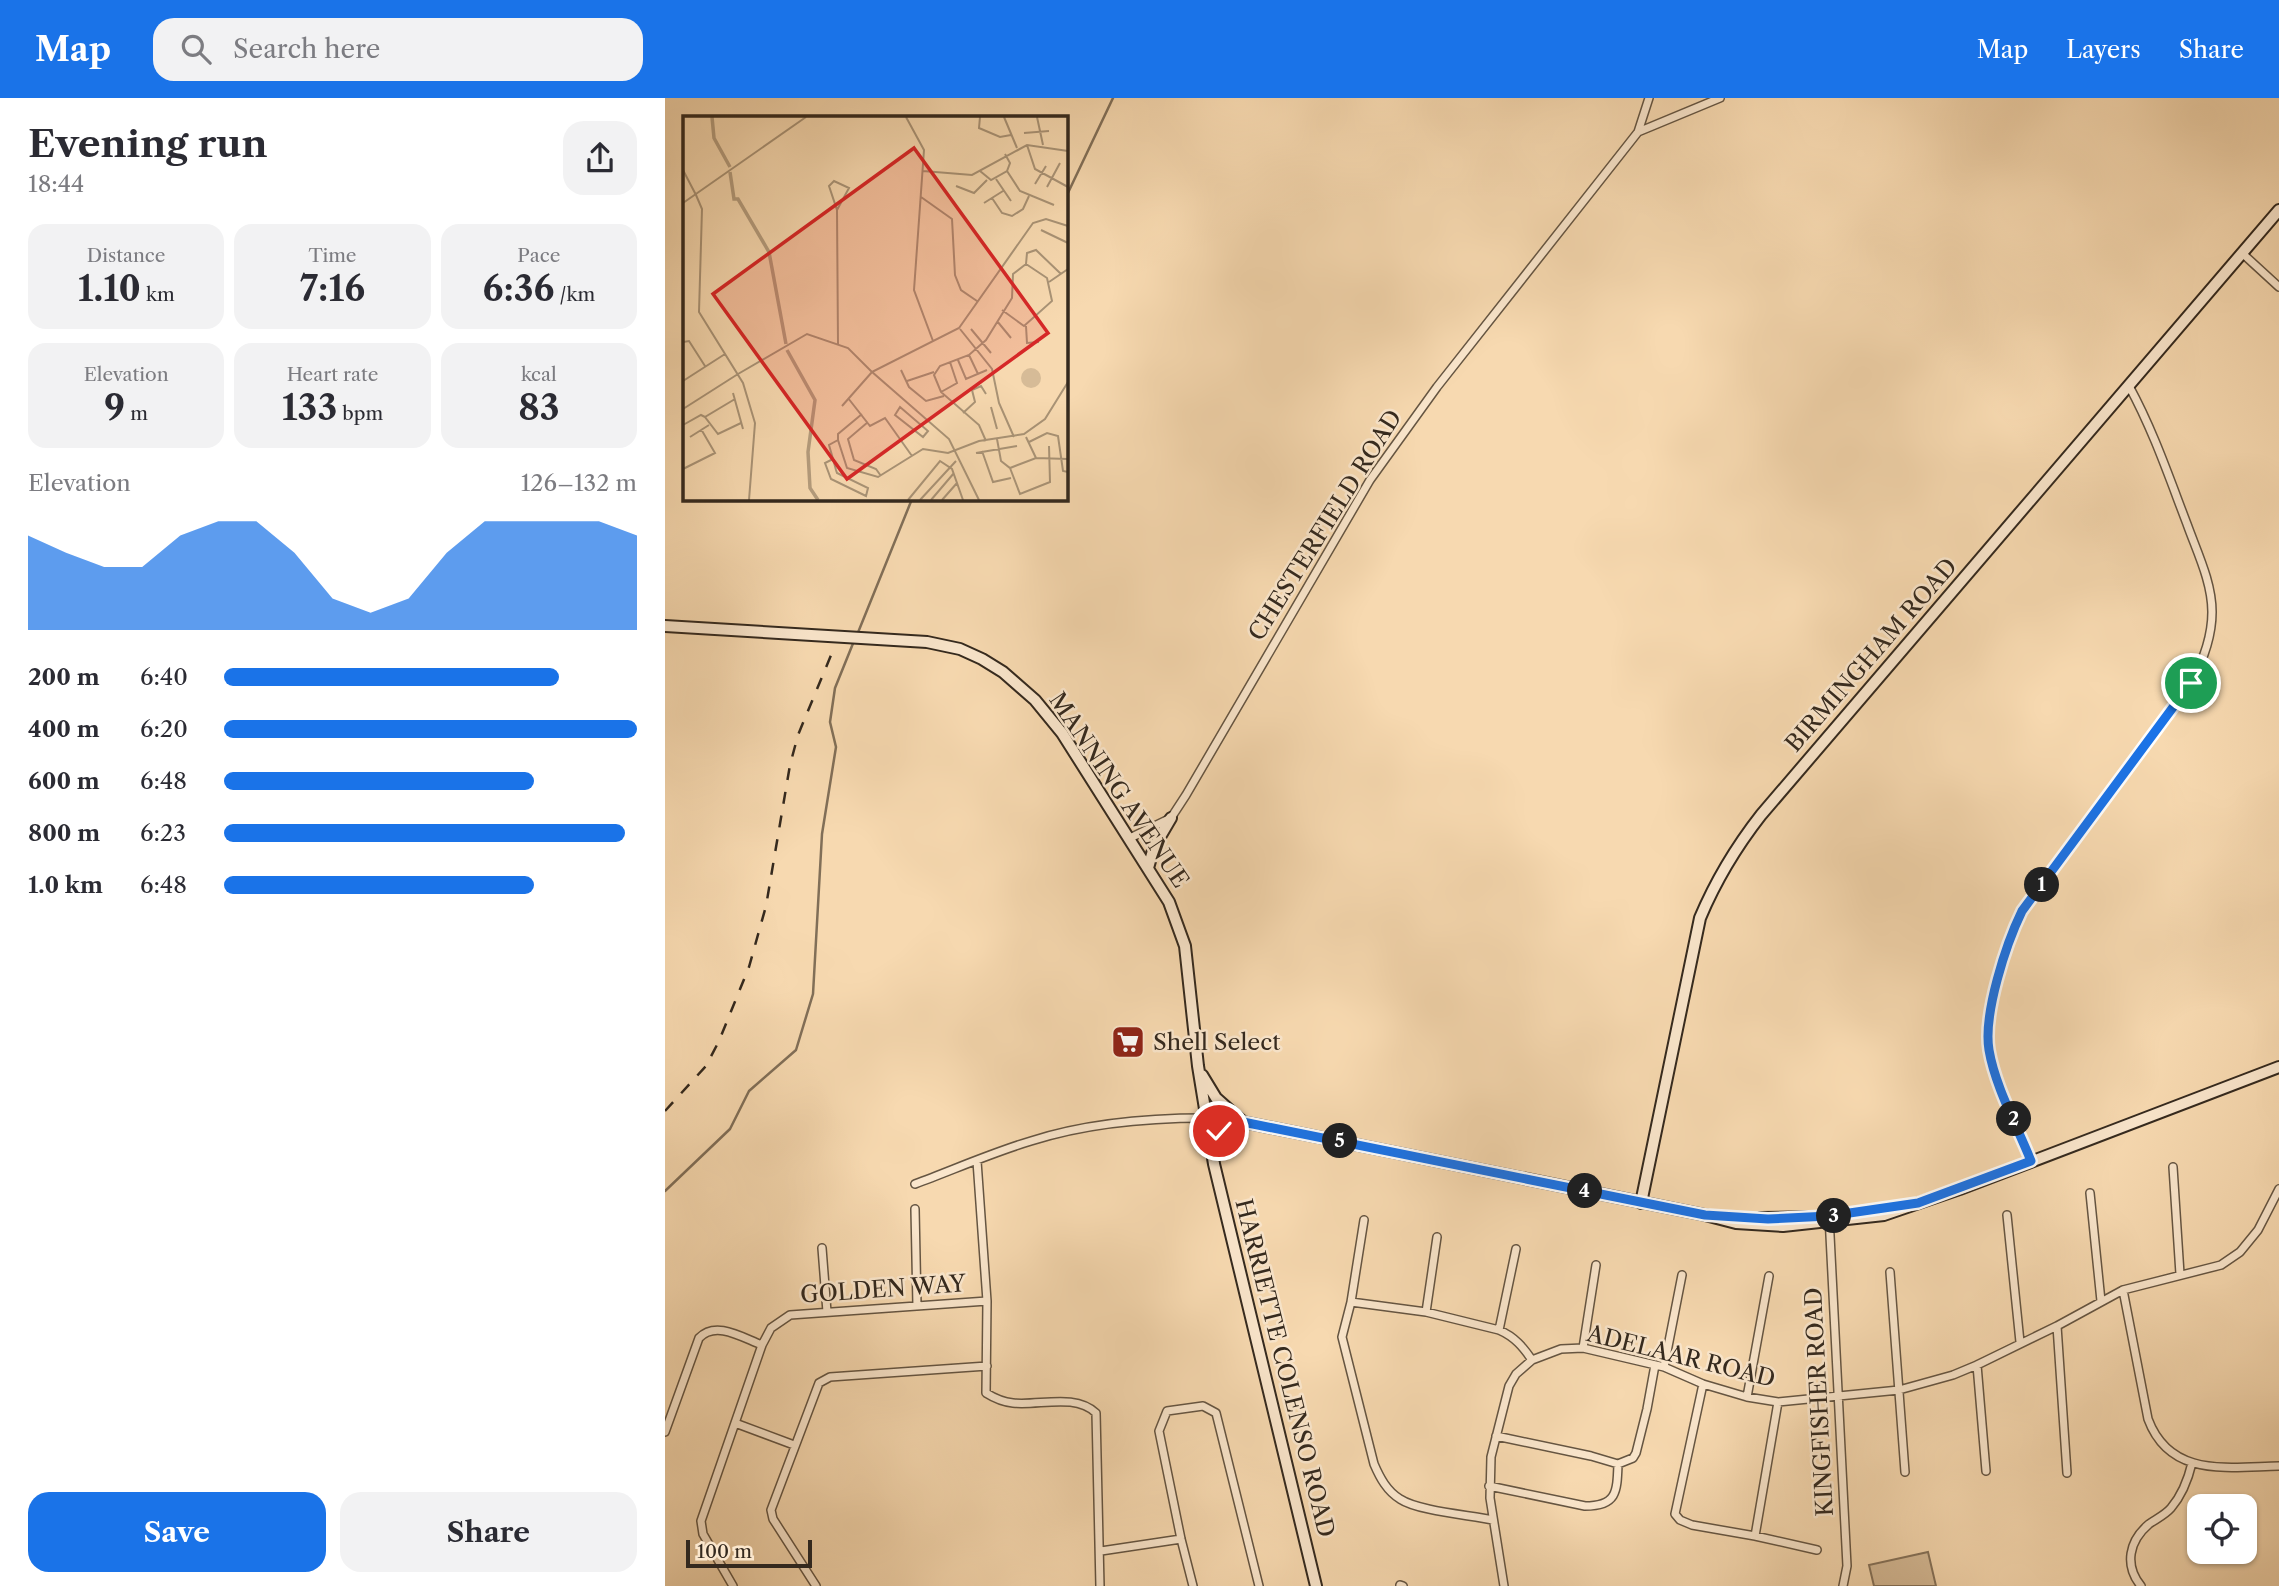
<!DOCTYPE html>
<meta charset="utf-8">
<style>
:root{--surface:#fff;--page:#f2f2f3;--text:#2b2b33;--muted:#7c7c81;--accent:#1a73e8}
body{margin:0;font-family:"Libre Caslon Text",serif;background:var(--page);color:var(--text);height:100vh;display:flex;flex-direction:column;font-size:26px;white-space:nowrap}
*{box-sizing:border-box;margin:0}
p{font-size:23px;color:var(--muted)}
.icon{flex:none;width:38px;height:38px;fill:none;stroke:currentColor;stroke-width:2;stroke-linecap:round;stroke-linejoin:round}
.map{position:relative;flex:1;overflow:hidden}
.side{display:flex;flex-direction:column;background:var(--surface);width:665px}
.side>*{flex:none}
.buttons{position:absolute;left:1522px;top:1396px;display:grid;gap:14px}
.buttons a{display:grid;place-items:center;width:70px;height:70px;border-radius:14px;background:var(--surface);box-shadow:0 2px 5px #0004;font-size:35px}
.scale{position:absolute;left:21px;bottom:18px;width:126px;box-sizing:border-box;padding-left:7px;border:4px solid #34291e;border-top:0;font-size:19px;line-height:24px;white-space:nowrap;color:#34291e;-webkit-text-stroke:5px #fae6cc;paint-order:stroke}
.pin{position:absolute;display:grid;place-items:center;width:60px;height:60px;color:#fff;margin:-30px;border:4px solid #fff;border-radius:50%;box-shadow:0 2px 7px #0007}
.km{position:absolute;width:35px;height:35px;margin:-18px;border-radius:50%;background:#222;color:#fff;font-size:19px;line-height:35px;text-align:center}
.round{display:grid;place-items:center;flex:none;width:74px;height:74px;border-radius:21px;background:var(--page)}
.head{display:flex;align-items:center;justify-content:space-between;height:119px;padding:0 28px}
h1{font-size:38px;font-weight:700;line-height:52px}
.metrics{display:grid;grid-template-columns:repeat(3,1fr);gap:10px;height:119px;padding:7px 28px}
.metrics div{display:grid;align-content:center;border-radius:18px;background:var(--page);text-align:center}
.metrics b{font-size:35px;font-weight:700}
.metrics small{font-size:19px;font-weight:400}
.metrics p{font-size:19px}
.chart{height:196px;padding:14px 28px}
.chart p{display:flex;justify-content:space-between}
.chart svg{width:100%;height:126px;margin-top:7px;fill:var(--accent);opacity:.7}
.button{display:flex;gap:14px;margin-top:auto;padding:14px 28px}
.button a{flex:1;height:80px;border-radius:21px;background:var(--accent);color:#fff;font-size:28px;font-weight:700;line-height:80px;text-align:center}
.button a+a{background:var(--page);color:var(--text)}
ul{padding:0 28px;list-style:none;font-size:23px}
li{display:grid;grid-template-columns:112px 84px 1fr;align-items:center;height:52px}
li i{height:18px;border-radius:9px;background:var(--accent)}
header{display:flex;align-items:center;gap:42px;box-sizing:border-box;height:98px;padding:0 35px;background:var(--accent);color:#fff}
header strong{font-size:33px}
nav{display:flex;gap:38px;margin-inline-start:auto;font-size:24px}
.search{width:490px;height:63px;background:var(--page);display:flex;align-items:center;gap:18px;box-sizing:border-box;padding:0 24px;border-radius:21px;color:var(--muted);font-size:26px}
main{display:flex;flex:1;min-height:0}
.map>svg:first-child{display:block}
.green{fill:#d6bb97;stroke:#85725a;stroke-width:2}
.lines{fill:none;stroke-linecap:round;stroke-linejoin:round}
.stream{stroke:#816f58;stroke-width:2.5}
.street-casing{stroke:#655542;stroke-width:10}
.secondary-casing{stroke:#34291e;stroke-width:14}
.street{stroke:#fae6cc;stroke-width:7}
.secondary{stroke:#fae6cc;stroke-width:10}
.rail{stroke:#34291e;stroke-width:2.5;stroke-dasharray:12 12;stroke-linecap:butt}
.route-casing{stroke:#fff;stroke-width:14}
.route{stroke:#1a73e8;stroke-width:9}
.labels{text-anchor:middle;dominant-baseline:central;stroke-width:5;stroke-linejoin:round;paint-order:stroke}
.street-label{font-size:23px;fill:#34291e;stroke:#fae6cc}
.poi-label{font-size:23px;fill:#34291e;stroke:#fae6cc;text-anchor:start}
.inset-river{fill:none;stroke:#b59d7e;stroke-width:3.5}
.inset-road{fill:none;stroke:#a99376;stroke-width:2}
.view{fill:#d62828;fill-opacity:0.15;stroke:#d62828;stroke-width:3.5}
.inset-edge{fill:none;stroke:#34291e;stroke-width:3.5}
</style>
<header>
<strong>Map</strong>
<div class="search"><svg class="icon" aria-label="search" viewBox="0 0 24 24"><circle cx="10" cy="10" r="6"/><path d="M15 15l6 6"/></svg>Search here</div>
<nav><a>Map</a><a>Layers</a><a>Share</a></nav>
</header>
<main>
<section class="side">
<div class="head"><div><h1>Evening run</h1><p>18:44</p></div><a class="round"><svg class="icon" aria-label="share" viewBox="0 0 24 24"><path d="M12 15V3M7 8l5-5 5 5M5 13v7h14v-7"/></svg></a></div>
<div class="metrics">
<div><p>Distance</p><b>1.10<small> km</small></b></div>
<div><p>Time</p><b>7:16</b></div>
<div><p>Pace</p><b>6:36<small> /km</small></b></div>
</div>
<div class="metrics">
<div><p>Elevation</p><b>9<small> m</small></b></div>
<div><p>Heart rate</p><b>133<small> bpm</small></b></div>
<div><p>kcal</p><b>83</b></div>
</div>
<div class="chart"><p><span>Elevation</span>126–132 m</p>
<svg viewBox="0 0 160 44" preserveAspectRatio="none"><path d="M0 44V11L10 17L20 22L30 22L40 11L50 6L60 6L70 17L80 33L90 38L100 33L110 17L120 6L130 6L140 6L150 6L160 11V44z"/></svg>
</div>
<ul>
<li><b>200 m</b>6:40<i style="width:81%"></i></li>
<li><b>400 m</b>6:20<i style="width:100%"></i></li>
<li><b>600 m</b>6:48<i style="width:75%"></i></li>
<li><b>800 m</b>6:23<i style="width:97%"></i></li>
<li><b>1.0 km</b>6:48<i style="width:75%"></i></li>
</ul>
<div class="button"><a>Save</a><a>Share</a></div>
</section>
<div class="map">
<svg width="1614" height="1488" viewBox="0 0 1614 1488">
<rect width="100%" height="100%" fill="#f7d9b0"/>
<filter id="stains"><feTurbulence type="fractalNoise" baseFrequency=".00286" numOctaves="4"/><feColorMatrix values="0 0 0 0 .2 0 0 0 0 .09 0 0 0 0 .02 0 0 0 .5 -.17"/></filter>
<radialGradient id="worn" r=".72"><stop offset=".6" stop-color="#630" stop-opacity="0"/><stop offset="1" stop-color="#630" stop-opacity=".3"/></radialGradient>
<path class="green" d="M1263 1454 1271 1488H1209L1204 1467Z"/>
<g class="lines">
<path class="stream" d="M401 99 448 0
M192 537 247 401
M0 1093 65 1031 84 993 131 952 148 896 157 736 171 649 165 624 170 590 189 543"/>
<defs>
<path id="street" d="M973 34 1055 0
M1578 156 1614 189
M465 740 506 720 521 697 705 382 772 289 973 34 984 0
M312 1063 322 1203 321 1295C329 1300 338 1304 348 1305 374 1308 410 1295 431 1315L435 1488
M1366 1063C1352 1028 1330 988 1324 952 1318 916 1341 847 1357 813L1526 585C1538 563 1547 539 1547 514 1547 484 1532 454 1522 426 1504 379 1488 332 1464 288
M1508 1069 1515 1176
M250 1086C288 1072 326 1055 366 1043 422 1025 481 1020 540 1020
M1425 1095 1436 1203
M250 1111 252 1208
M1342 1117 1355 1244
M1164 1118 1182 1468 1178 1488
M699 1122 686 1204 677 1239 709 1366C715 1380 722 1393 735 1401 753 1413 805 1417 828 1422
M157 1150 162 1214
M1225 1174 1240 1374
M1458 1192 1483 1321C1505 1380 1562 1369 1614 1368
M686 1204 761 1214 834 1232C850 1239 858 1249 867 1262
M761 1214 772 1139
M1392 1228 1402 1375
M834 1232 851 1151
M918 1250 931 1167
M1312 1267 1321 1373
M999 1269 1017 1177
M1038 1286 1010 1416 1015 1422 1027 1427 1090 1438 1152 1452
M1082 1299 1104 1178
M70 1325 129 1347
M0 1334 34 1240C51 1222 78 1240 97 1247
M831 1338 926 1358 953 1366
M824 1388 920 1408C952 1408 952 1394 953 1366L968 1360 971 1355 982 1311 990 1267
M1090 1438 1113 1304
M436 1453 516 1441
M735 1487 738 1488
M68 1488 38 1436 36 1423 97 1247 106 1230 125 1217 322 1203
M151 1488 108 1421 106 1412 154 1285 165 1279 322 1268
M528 1488 516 1441 494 1333 502 1313 538 1308 551 1315 594 1488
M839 1488 825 1400 826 1359 844 1288 851 1276 867 1262 896 1251 918 1250 999 1269 1038 1286 1082 1299 1113 1304 1234 1292 1288 1277 1312 1267 1392 1228 1458 1192 1556 1167 1575 1154 1593 1132 1614 1091
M1476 1488C1459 1467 1464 1443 1484 1426 1491 1421 1500 1417 1506 1410 1517 1397 1523 1382 1527 1365"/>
<path id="secondary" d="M0 528 262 544 295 551 317 561 338 574 370 602 397 635 504 804 520 848 533 968 549 1066 651 1488
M483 770 489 749 506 720
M537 977 551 1000 578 1024
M540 1020 578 1024 658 1040 1040 1117 1071 1125 1118 1128 1219 1117 1295 1091 1614 969
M548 1048 554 1033 571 1025
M976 1105 1035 820C1051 782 1071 749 1096 717L1614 112
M1096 1120 1150 1119"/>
</defs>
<use href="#street" class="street-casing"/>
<use href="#secondary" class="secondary-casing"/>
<use href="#street" class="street"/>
<use href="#secondary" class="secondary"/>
<path class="rail" d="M0 1013 41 968 54 943 84 869 101 808 125 667 133 637 169 550"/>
</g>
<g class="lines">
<defs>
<path id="route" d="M554 1033 566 1026 578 1024 1040 1117 1103 1121 1164 1118 1253 1105 1366 1063C1352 1028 1330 988 1324 952 1318 916 1341 846 1357 813L1526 585"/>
</defs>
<use href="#route" class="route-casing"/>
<use href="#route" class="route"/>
</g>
<defs>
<symbol id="supermarket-square" viewBox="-11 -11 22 22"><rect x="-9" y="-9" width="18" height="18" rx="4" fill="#8f2418" stroke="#fae6cc"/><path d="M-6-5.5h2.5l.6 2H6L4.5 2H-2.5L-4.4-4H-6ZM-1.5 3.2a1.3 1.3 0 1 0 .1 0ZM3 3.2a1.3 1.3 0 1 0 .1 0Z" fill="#fff"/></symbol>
</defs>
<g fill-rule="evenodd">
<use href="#supermarket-square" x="444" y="925" width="38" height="38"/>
</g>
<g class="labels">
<g class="street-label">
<text transform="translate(660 427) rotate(-58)">CHESTERFIELD ROAD</text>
<text transform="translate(1206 557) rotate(-49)">BIRMINGHAM ROAD</text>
<text transform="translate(454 692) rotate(56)">MANNING AVENUE</text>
<text transform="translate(218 1191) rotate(-4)">GOLDEN WAY</text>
<text transform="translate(1016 1258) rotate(14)">ADELAAR ROAD</text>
<text transform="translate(620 1270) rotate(76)">HARRIETTE COLENSO ROAD</text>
<text transform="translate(1154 1304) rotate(-93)">KINGFISHER ROAD</text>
</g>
<g class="poi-label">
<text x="488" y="944">Shell Select</text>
</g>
</g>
<g transform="translate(18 18)">
<rect width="385" height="385" fill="#f7d9b0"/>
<path d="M338 262a10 10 0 1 1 20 0a10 10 0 1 1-20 0Z" fill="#d6bb97"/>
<path class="inset-river" d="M29 1 31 22 47 51M47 56 51 83H55L86 136 103 228M104 234 132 284 125 336 127 372 135 384"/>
<path class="inset-road" d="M223 1 241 34 231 174 250 225M297 1 296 12 317 21 328 19M321 1 334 32M354 1 360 29M341 17 366 15M344 29 352 53 385 71M0 54 13 79M240 55 289 59 344 29 385 35M297 55 308 64 324 55 327 47 322 38M324 55 337 75 371 89M313 63 328 85M352 68 363 50M273 70 291 77 304 64M364 71 377 47M13 79 19 93 16 196 60 267 72 307 66 384M238 81 269 103 272 159 278 174 294 185M309 82 319 97 329 100 340 93 346 80M0 87 123 1M301 87 320 75M154 94 166 72 151 65 146 70 154 94 155 228M358 114 385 127M343 148 344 137 353 134 378 158M366 166 385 153M319 194 341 210 369 185 364 162 343 148M314 205 328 222M343 210 344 227 356 226M277 213 309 253 316 287 331 321M288 213 308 237M0 226 6 225 22 250M286 239 295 258M275 244 283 263 304 254M218 254 226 271 243 285 261 280M55 258 124 218 165 232 189 256 276 212 350 107 363 103 385 110M0 265 42 238M224 265 251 256M258 276 274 267 267 246M50 277 60 313M165 282 187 310 202 302 229 340M52 283 22 301 35 318 58 307M159 290 189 256 266 323 296 384M217 291 245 315 240 321 212 299ZM308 291 314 313M0 293 55 258M280 297 292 286 289 274 298 270 303 278M179 298 155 318V324L164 352 195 361 240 333 265 337 296 325 341 318 362 303 385 266M185 306 165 323 171 344 193 353 198 360M0 309 18 299 22 301M7 321 26 309M343 321 353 342M314 323 318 345 327 352 353 342 385 343M303 325 296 309 258 276 251 259 257 250 286 239 303 224 329 182 330 158 343 148M346 326 364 317 375 320 380 355 385 356M299 335 310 366 328 362M293 337 334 330M150 343 142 347 148 363 183 380 185 372 154 357 153 354 150 343 146 329 155 324M327 352 337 378 367 366 366 330M0 353 32 337 18 313M225 384 257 345 269 353 280 384M237 384 273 345M248 384 271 357M259 384 274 367"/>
<path class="view" d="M231 32 365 217 164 363 30 178Z"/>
<rect width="385" height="385" class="inset-edge"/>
</g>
<rect width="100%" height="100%" filter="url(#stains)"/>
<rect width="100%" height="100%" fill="url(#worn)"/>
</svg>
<div class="buttons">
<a><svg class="icon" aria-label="locate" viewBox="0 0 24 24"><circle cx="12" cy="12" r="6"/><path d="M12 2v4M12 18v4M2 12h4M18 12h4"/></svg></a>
</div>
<div class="scale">100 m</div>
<div class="pin" style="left:1526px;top:585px;background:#1e9e55"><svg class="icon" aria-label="arrive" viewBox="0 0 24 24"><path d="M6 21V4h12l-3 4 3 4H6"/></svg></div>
<div class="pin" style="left:554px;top:1033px;background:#d93025"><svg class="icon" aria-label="check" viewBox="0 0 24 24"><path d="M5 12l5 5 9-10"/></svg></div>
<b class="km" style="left:1377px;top:787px">1</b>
<b class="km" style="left:1349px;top:1021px">2</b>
<b class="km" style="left:1169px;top:1118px">3</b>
<b class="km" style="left:920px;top:1093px">4</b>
<b class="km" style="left:675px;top:1043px">5</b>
</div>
</main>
